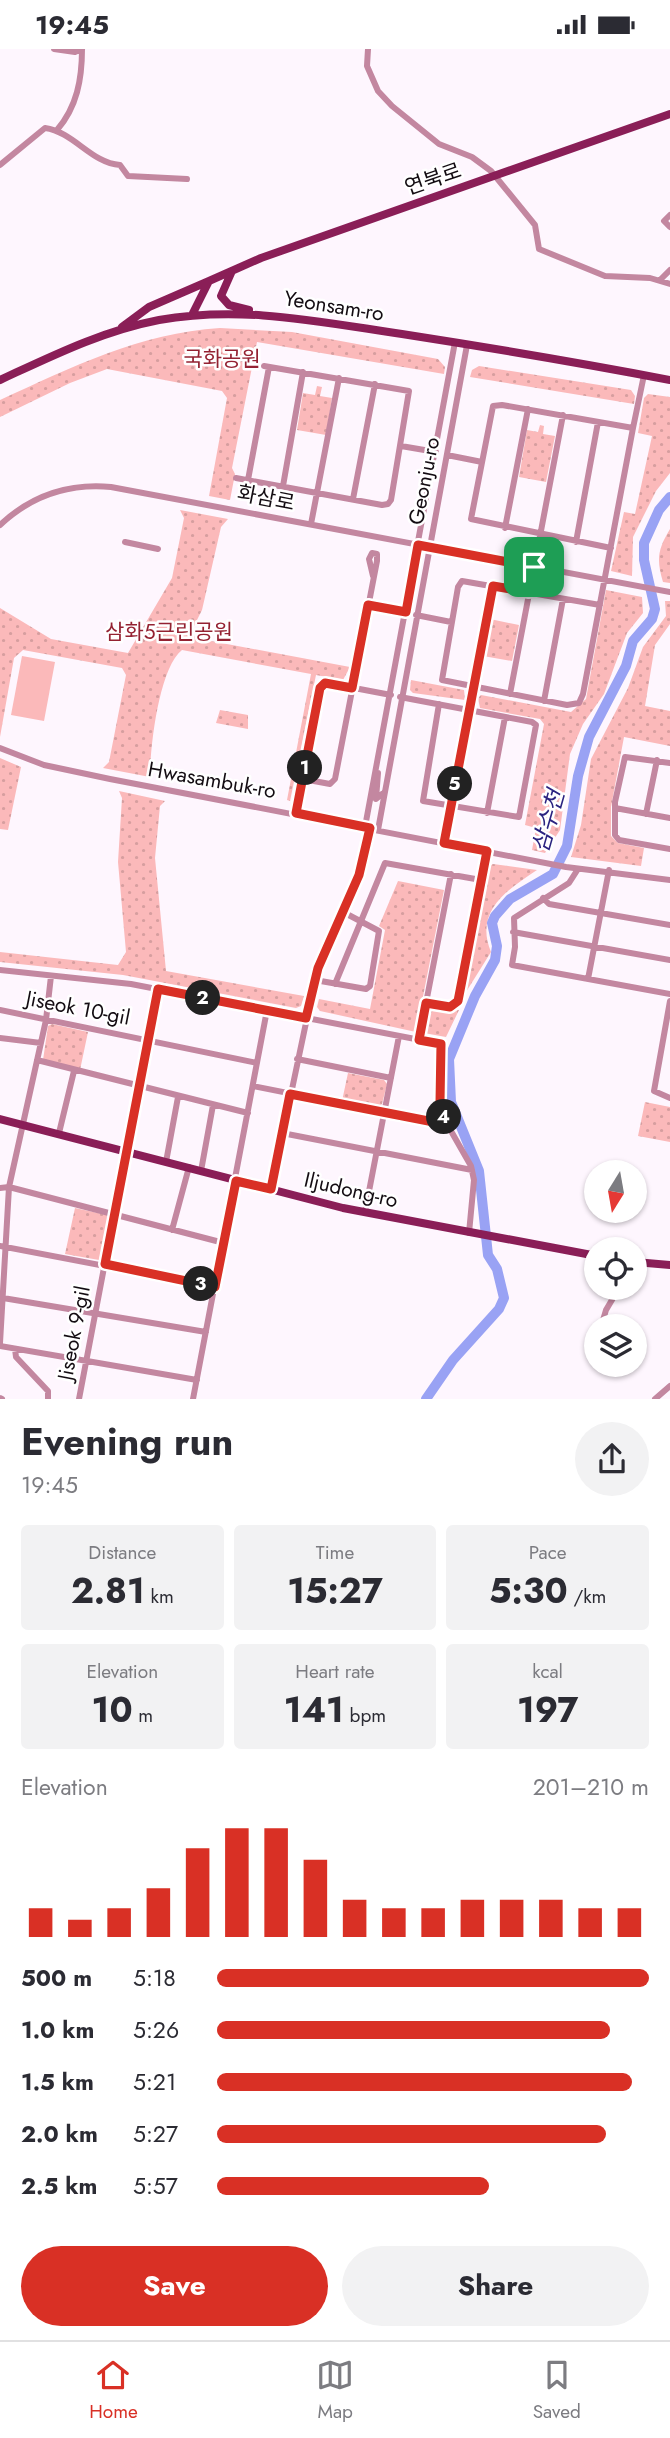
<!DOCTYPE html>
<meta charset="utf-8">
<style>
:root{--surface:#fff;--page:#f2f2f3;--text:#2b2b33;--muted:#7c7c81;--line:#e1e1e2;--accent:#d93025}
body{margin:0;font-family:Jost,"Noto Sans KR",sans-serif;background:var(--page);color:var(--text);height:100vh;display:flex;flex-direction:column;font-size:26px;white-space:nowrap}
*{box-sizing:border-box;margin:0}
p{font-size:23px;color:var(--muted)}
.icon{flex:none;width:38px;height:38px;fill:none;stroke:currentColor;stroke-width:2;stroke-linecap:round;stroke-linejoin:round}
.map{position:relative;height:1350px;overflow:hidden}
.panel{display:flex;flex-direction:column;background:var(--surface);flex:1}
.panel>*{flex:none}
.needle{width:46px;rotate:191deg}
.controls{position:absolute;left:584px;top:1111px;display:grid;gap:14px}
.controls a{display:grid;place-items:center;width:63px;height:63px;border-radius:50%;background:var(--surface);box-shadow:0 2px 5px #0004;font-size:35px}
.pin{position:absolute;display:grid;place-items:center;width:60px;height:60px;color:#fff;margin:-30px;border-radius:14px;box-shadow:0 4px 10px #0006}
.km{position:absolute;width:35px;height:35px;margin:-18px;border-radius:50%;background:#222;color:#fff;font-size:19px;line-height:35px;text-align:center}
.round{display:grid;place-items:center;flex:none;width:74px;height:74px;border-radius:37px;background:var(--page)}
.summary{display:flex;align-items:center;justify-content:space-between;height:119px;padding:0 21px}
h1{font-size:38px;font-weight:700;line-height:52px}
.stats{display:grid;grid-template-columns:repeat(3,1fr);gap:10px;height:119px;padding:7px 21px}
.stats div{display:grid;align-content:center;border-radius:7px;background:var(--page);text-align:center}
.stats b{font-size:35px;font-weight:700}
.stats small{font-size:19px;font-weight:400}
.stats p{font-size:19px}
.chart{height:196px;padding:14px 21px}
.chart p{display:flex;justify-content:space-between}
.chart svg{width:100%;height:126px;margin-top:7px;stroke:var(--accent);stroke-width:6}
.primary-button{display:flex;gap:14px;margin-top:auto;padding:14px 21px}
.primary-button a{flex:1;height:80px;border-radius:42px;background:var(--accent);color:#fff;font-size:28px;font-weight:700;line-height:80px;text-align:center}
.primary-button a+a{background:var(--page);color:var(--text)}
ul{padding:0 21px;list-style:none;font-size:23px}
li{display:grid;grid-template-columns:112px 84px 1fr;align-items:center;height:52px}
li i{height:18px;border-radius:9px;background:var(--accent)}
.status{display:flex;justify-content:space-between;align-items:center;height:49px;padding:0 35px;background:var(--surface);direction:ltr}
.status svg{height:19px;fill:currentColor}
.tabs{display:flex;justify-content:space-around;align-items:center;height:98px;border-top:2px solid var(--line);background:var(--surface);font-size:19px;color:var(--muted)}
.tabs a{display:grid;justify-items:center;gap:4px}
.tabs .selected{color:var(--accent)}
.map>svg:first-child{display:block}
.grass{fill:url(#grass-dots)}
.pitch{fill:#fbb9ba}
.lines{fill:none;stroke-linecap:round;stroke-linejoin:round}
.river{stroke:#99a2f4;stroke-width:10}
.minor{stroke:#c387a0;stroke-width:6}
.major{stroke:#8a1e57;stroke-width:8}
.route-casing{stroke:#fff;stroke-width:14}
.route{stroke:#d93025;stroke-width:9}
.labels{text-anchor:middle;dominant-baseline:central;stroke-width:5;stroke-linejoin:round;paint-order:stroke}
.street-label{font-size:21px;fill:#130c12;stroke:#fff}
.park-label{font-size:21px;fill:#942232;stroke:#fff}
.water-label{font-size:23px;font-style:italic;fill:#2b2380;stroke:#fff}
</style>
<div class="status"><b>19:45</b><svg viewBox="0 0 49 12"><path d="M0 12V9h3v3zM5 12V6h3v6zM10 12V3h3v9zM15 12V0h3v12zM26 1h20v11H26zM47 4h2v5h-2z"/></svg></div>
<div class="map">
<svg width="670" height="1350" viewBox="0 0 670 1350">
<defs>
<pattern id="grass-dots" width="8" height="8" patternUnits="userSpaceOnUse" patternTransform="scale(1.75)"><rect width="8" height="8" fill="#fbb9ba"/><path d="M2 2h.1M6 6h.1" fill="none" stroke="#d69e9f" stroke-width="1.8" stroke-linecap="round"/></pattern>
</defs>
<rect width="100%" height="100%" fill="#fef6fe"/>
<path class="grass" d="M220 279 292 283 438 310 445 318 444 325 257 293 232 419 235 425 230 451 209 447 227 349 222 342 107 320 70 334 0 368V351C72 318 140 284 220 279Z
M479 317 631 341 635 347 634 355 470 328 472 321Z
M317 337 322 338 320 347 332 349 326 386 297 381 303 344 315 346Z
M648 345 670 348V424L656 442 633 488 632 527 611 522 624 463 635 465 652 387 638 384 644 349Z
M540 376 544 377 543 385 555 387 546 433 519 428 527 381 538 383Z
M180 461 228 470 221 478 202 561 192 581 195 589 350 618 343 631 316 626 290 752 287 751 311 625 182 601C159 619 150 698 150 728L103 719 109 713 126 626 122 619 23 601 14 609 0 688V559L51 590 128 604 172 529 184 469Z
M670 480V534L663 533C656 510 658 500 670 480Z
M606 541 642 548 643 564 627 584 604 645 583 675 570 705 560 781 545 804 532 801 536 779 525 776 544 675 540 670 480 659 478 649 481 646 571 663 586 650Z
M665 552H670V575L655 596 645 657 670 662V697L624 688 611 758V787L618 794 644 799 641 817 571 808 581 776 591 710 628 639 643 598 666 567Z
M490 570 519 576 512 612 483 607Z
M411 631 464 641 465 651 413 644 410 641Z
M220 661 248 666V680L216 674Z
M0 709 21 718 8 781 0 780Z
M119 742 165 752 160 757 155 809 166 922 304 947 301 957 296 959 123 926 0 913V903L118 916 126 903 118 813 122 749Z
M493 815 537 821C507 841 474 862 491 903L466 943 488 818Z
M398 832 444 841 416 983 320 962 317 958 319 950 370 960 385 881 379 877Z
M431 959 459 961 446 988 424 984Z
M52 975 88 983 80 1021 43 1011 48 977Z
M348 1024 384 1031 387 1035 382 1055 378 1059 342 1052Z
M645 1053 670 1058V1093L638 1087Z
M75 1159 107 1166 109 1170 99 1211 65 1205Z"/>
<path class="pitch" d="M22 607 55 613 44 672 11 666Z"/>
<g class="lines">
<path class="river" d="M426 1350 453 1311 499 1260 504 1249 497 1220 488 1206 479 1122 451 1053 449 1010 475 947 495 911 497 897 492 874 495 867 510 850 553 825 567 797 578 727 589 688 626 617 633 592 652 570 655 560 644 511V494L659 461 670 448"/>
<path class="minor" d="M54 0 75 3 82 0
M368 0 367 17 378 42 392 57 439 95 472 108 491 122 535 176 539 200 605 227 650 229 670 235
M57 81C77 58 82 30 82 0
M0 116 45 79C74 83 91 114 120 116L128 127 187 130
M670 166 664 172 670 178
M660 231 670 221
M633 379 644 326
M401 397 436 403
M447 406 482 413
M236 429 382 456 388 455 391 451 409 342 264 317
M248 431 269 318
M283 437 303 323
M353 450 375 335
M311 475 339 329
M0 476C31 447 68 434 111 438L670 543
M505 479 528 360
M125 493 158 500
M576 493 598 373
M368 556 406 563
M600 556 462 532 458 538 442 631 567 656 579 654 583 645 633 379 502 356 493 357 471 470 611 499
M416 566 451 573
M510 645 563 366
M400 648C444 656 488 665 532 673L536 676 519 768 423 752 439 655
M544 652 563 550
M0 699 44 716 110 730 566 818 670 831
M670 714 625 708 615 753V786L619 791 670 800
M378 724 376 750 382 745
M303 730 330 735 335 730 377 512V505L372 504 369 510 373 527
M615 759 670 769
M296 764 322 636 328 634 391 646
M487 764 505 668
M646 765 657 711
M365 778 455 293
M378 781 467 296
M444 794 493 537
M578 820 569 834 514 869 515 898 512 916 670 945
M543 849 549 855 670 876
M513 883 670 911
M0 921 131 935 441 995 439 1031 443 1068 471 1117 474 1131 469 1184
M588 930 609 821
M315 931 366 940 370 937 379 882 343 863
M335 935 385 814 481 831
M670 952 654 1042 670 1049
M426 954 451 825
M0 961 257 1014
M0 989 41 994
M419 991 426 954 450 958 458 952 487 802
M297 1010 391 1029
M37 1011 248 1064
M253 1037 449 1076
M59 1084 74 1022
M282 1084 472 1121
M166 1113 178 1048
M201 1122 213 1056
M0 1139 9 1138 224 1194
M271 1140 315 931 359 826 370 779
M365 1163 399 987
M172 1181 189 1118
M0 1197 215 1238
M3 1249 206 1283
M601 1278 606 1261 619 1239
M0 1294 9 1138 46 971 51 927
M0 1297 197 1331
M15 1300 16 1308 48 1342V1350
M0 1349 2 1350
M79 1350 157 940
M193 1350 267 961
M655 1350 670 1337"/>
<path class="major" d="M232 222 221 247 229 256 249 261
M192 266 209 232 261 209 670 65
M122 278 149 258 209 232
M0 331C52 307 102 282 159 271 242 256 320 273 402 285 492 299 581 314 670 331
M0 1070 343 1159 597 1207
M635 1213 670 1216"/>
</g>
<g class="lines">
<defs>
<path id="route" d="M418 496 534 518 529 543 493 537 444 794 487 802 458 952 450 958 426 954 419 991 441 995 440 1053 449 1076 290 1045 271 1140 236 1132 215 1238 105 1215 158 940 306 969 318 919 359 826 370 779 296 764 320 639 325 634 352 639 368 556 406 563Z"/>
</defs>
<use href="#route" class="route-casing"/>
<use href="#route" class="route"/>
</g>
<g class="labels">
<g class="street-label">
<text transform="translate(433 130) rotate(-19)">연북로</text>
<text transform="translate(334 257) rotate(9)">Yeonsam-ro</text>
<text transform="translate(424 432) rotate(-79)">Geonju-ro</text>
<text transform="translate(266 449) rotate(11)">화삼로</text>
<text transform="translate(212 731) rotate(10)">Hwasambuk-ro</text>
<text transform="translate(78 959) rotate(11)">Jiseok 10-gil</text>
<text transform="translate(351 1141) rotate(13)">Iljudong-ro</text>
<text transform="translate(74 1284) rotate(-79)">Jiseok 9-gil</text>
</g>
<g class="park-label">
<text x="222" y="310">국화공원</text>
<text x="169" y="583">삼화5근린공원</text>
</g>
<g class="water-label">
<text transform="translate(548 772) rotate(-74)">삼수천</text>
</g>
</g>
</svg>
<div class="controls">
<a><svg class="needle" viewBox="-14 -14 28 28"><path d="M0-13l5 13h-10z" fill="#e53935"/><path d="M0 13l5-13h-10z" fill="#7c7c81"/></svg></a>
<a><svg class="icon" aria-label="locate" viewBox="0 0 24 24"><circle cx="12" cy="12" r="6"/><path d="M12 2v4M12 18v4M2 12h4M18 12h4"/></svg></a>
<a><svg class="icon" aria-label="layers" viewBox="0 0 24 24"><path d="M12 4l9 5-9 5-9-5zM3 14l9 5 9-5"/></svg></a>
</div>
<div class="pin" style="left:534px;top:518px;background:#1e9e55"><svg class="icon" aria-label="arrive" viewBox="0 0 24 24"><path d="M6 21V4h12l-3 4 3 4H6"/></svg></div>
<b class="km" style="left:305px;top:719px">1</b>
<b class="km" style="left:203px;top:949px">2</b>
<b class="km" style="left:201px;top:1235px">3</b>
<b class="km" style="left:444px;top:1068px">4</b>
<b class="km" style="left:455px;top:735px">5</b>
</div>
<section class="panel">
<div class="summary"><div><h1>Evening run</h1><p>19:45</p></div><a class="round"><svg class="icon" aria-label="share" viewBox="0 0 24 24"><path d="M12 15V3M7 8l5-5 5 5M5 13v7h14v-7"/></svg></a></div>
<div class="stats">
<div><p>Distance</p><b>2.81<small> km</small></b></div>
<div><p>Time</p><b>15:27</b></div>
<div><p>Pace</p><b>5:30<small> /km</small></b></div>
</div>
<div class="stats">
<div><p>Elevation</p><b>10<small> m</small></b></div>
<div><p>Heart rate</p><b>141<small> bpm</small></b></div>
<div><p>kcal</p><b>197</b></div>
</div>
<div class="chart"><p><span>Elevation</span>201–210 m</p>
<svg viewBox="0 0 160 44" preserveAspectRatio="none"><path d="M5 44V34M15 44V38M25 44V34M35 44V27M45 44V13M55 44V6M65 44V6M75 44V17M85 44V31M95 44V34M105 44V34M115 44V31M125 44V31M135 44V31M145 44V34M155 44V34"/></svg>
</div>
<ul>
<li><b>500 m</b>5:18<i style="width:100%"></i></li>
<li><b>1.0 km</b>5:26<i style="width:91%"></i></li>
<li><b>1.5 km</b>5:21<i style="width:96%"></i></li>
<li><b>2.0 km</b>5:27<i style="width:90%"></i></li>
<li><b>2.5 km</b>5:57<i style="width:63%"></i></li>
</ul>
<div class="primary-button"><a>Save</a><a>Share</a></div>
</section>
<nav class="tabs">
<a class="selected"><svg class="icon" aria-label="home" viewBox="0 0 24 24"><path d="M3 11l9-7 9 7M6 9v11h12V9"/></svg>Home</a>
<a><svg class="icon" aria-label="map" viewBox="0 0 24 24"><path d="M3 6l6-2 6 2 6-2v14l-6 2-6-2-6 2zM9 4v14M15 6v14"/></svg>Map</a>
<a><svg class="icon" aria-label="saved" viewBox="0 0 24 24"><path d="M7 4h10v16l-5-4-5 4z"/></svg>Saved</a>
</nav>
